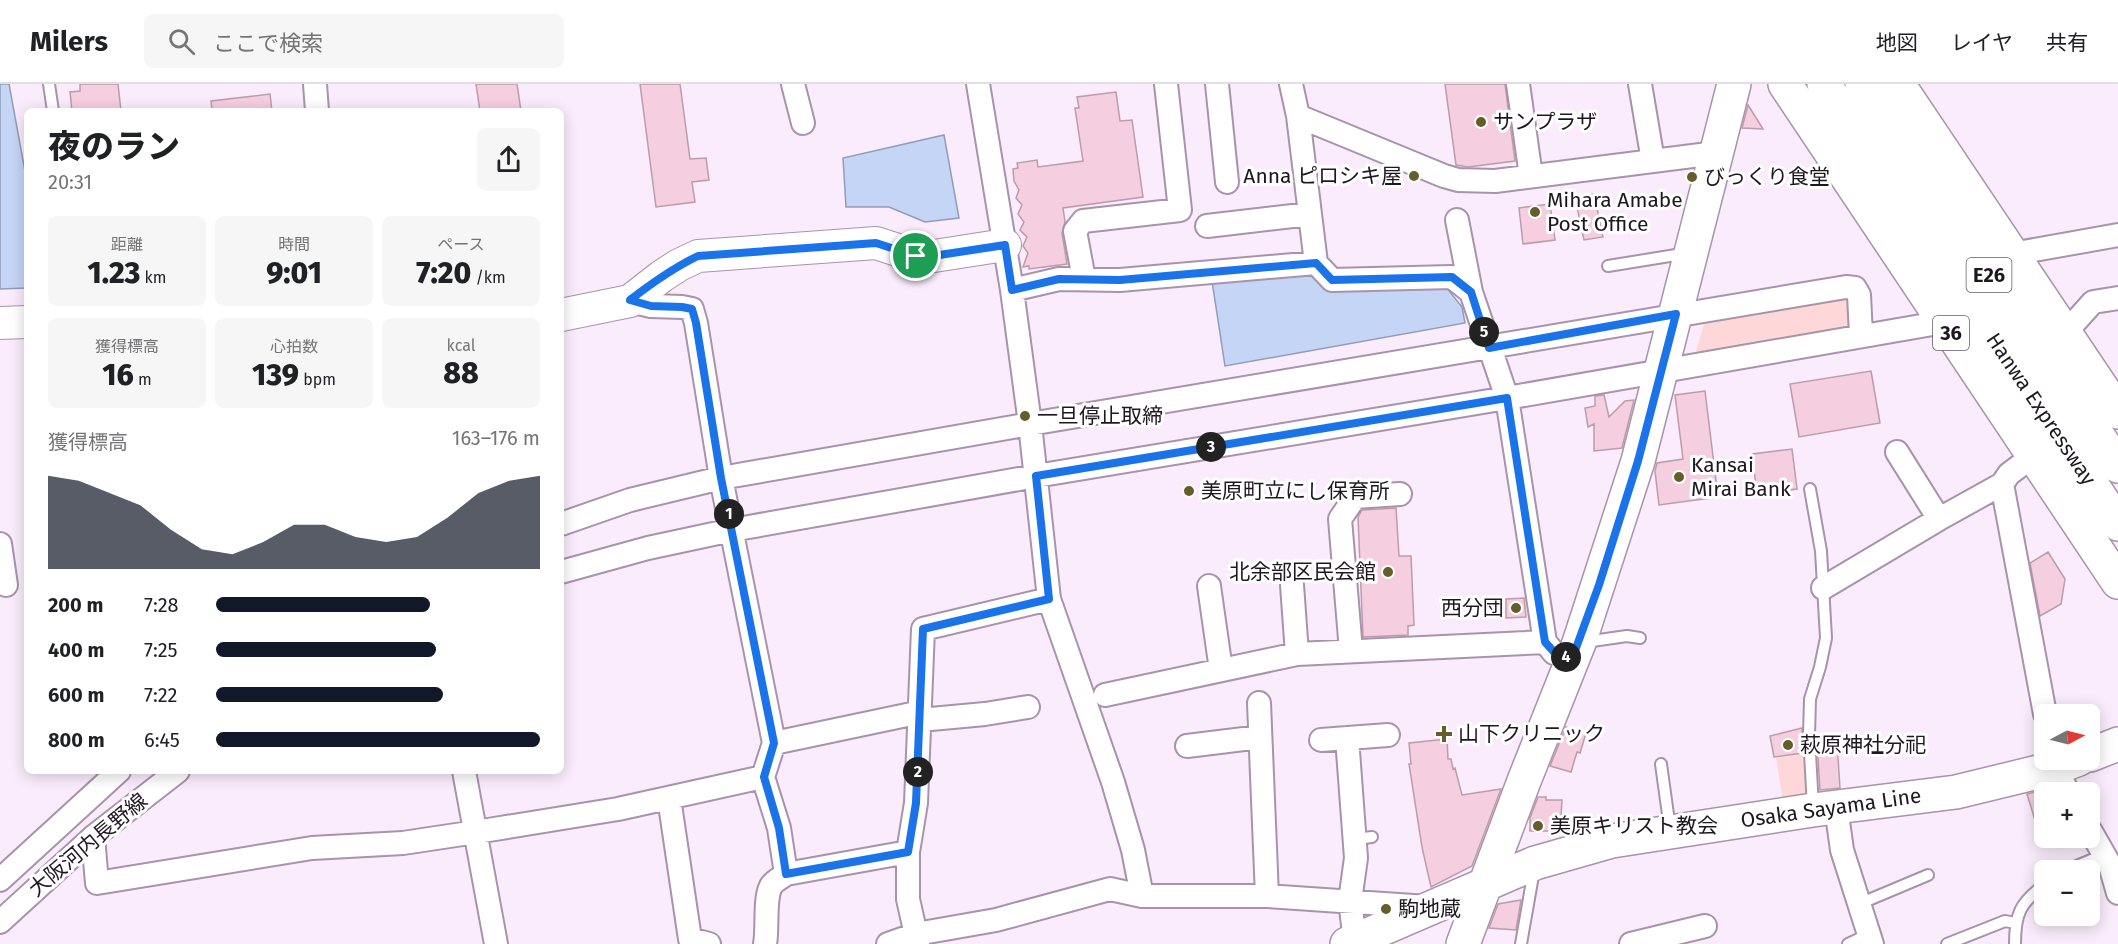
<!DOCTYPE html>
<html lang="ja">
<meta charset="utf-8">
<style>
:root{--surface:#fff;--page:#f6f6f6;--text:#202124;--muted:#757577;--line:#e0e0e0;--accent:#111827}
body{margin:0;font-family:"Fira Sans","Noto Sans JP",sans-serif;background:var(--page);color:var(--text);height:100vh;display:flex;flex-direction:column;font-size:22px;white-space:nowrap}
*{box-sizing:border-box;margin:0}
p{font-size:20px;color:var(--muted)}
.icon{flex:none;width:33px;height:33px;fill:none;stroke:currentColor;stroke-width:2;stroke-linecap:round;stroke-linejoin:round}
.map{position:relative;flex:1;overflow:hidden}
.sheet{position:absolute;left:24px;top:24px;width:540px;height:666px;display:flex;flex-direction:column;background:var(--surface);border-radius:9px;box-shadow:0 3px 15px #0003}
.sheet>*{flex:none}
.needle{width:39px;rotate:83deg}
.tools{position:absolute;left:2034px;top:620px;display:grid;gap:12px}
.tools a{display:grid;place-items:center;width:66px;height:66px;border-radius:9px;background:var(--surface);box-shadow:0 3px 15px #0003;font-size:30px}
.pin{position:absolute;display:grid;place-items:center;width:51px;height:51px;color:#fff;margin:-26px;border:3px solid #fff;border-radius:50%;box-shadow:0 2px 6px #0007}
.km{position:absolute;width:30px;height:30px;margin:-15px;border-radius:50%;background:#222;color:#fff;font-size:16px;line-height:30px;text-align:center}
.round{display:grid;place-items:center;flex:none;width:63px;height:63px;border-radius:9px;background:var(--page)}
.overview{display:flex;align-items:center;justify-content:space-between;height:102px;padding:0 24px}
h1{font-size:33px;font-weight:800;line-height:45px}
.metrics{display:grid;grid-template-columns:repeat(3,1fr);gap:9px;height:102px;padding:6px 24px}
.metrics div{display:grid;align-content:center;border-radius:9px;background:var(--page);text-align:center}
.metrics b{font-size:30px;font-weight:800}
.metrics small{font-size:16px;font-weight:400}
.metrics p{font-size:16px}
.chart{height:168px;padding:12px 24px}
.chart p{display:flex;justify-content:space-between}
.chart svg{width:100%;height:108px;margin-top:6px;fill:var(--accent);opacity:.7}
ul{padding:0 24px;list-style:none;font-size:20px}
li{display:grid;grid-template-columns:96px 72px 1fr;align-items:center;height:45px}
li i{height:15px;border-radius:8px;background:var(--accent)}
header{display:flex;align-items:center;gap:36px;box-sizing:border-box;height:84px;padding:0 30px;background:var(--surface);border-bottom:2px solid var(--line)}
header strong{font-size:28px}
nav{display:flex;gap:33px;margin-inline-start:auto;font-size:21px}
.search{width:420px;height:54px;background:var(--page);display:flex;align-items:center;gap:15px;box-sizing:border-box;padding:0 21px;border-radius:9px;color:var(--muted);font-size:22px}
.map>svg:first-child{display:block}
.green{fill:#fed8d9}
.water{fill:#c5d5f6;stroke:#939cb6;stroke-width:1.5}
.building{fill:#f5cee0;stroke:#bc9cab;stroke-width:1.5}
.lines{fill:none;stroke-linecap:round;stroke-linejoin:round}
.lane-casing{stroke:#a893ac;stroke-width:14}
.street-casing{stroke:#a893ac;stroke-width:26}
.secondary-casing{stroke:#a893ac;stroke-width:34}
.primary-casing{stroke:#a893ac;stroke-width:36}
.highway-casing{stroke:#a893ac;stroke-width:36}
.lane{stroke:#fff;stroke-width:10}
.street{stroke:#fff;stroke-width:22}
.secondary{stroke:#fff;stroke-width:32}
.primary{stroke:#fff;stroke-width:33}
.highway{stroke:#fff;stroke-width:33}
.route-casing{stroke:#fff;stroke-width:12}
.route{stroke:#1a73e8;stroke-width:8}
.poi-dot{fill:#655d2a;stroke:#fff;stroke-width:2}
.labels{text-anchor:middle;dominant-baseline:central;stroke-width:6;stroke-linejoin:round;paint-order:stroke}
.shield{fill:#fff;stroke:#625d63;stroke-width:1.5}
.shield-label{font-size:20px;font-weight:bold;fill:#1f1720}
.poi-label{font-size:21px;fill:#1f1720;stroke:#fff;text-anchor:start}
.street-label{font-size:21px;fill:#1f1720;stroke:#fff}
</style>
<header>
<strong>Milers</strong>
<div class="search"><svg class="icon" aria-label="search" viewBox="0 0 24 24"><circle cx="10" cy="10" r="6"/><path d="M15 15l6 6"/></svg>ここで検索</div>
<nav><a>地図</a><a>レイヤ</a><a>共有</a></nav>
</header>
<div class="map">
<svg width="2118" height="860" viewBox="0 0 2118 860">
<rect width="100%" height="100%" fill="#faecfc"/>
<path class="green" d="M1848 213 1853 218V236L1849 243 1701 272 1696 267 1704 240 1713 233Z
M1806 670 1808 708 1804 714 1783 718 1776 674Z"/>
<path class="water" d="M0 0H9L27 98V204L0 205Z
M944 51 959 134 925 138 889 123H846L843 74Z
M1316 188 1446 203 1462 223 1465 239 1225 282 1212 197Z"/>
<path class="building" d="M80 0H118L121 27H72L70 8 80 7Z
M476 0H517L521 27H480Z
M640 0H680L690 75 706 74 709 96 692 98 695 118 656 123Z
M1445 0H1505L1515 77 1468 83 1456 81Z
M1116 8 1120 37 1132 36 1143 113 1063 124 1065 138 1062 149 1067 180 1029 185V182L1023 183 1028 169 1023 162 1027 153 1020 146 1024 138 1018 130 1022 121 1016 114 1019 106 1014 97 1013 85 1018 84 1017 79 1037 76 1038 83 1083 77 1075 24H1079L1077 13Z
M270 10 272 27H212L211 17Z
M1748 21 1763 45 1742 44Z
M1594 110 1603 153 1584 156 1575 114Z
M1550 120 1555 156 1523 160 1519 124Z
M1871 287 1880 339 1799 353 1790 300Z
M1705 307 1718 413 1659 421 1655 387 1657 379 1683 375 1675 311Z
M1604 311 1609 333 1625 317 1634 316 1622 364 1594 367V340L1588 343 1585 324 1595 322V312Z
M1792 365 1797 405 1757 410 1752 370Z
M1396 424 1399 472H1411L1414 541 1408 542V551L1363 553 1358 433 1362 426Z
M2048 468 2065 495 2061 520 2040 532 2030 479Z
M1524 514 1526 533 1506 534V515Z
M1566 643 1586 649 1580 669 1577 668 1571 688 1550 682Z
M1802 644 1803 669 1774 673 1770 652Z
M1447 655 1448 675H1451L1453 685 1455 684 1462 711 1501 705 1472 782 1431 803 1422 763 1409 680H1411L1409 659Z
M1837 658 1840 704 1820 706 1817 659Z
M2044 706V755L2041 756 2027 710Z
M1538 713H1546V716H1562L1560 747H1530V734Z
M1521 816 1516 846 1489 844 1498 820Z"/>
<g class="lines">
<defs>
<path id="lane" d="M49 0 53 27
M1608 182 1688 169
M1810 405 1821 467 1826 554 1820 583 1810 615 1809 651 1813 723
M1585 558 1627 552 1640 554
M1661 680 1670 745
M1354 755 1372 753
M2067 786 2103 771
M1859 820 1928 791
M1521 860 1534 786
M1848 860 1869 850
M1947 860 2005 837 2015 839
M2015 860C2015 830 2020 819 2044 801"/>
<path id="street" d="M315 0 317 27
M793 0 803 39
M1217 0 1227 98
M1291 0 1298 32 1316 179 1332 196 1452 193 1471 208 1507 314 1545 558 1554 569 1572 575
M1518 0 1531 92
M1640 0 1653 77
M1298 32 1444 92 1458 96 1495 97 1716 69
M1457 136 1471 208
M1207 142 1310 130
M2012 170 2118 151
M1084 195 1075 147 1083 137 1180 126 1166 0
M1012 206 1059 195 1120 196 1316 179
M2066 248 2093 218 2118 214
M1897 368 1939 435
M2033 372 2009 390 2002 400 2045 630
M561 440 630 416 721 394 1030 340 1012 206 978 0
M0 460 6 501
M561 488 648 464 732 446 1036 392 1507 314 1944 238
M1292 501 1297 570
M1209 502 1221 586
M1823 504 1939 435 2002 400
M1351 567 1340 435 1355 413 1400 410
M1105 611 1297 570 1545 558
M1259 619 1267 812
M920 636 985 630 1028 623
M1347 654 1356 774 1350 817 1355 857
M1321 656 1388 651
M774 659 921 628
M1187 662 1260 653
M2054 675 2055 684 2068 708
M464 687 496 860
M763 693 779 744 786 790C781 794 774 797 771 802 764 815 768 844 765 860
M669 714 690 855 709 860
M1836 723 1842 766 1872 860
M2090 746 2110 781 2118 809
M93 753 97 799 312 764 403 759 476 748 618 725 763 693 774 659 721 394 696 239 692 225 682 223 651 222 630 217
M786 790 908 768
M0 796 119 687
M1142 812H1267L1428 823
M0 838 93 753 178 687
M888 860 916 850 996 836 1110 805 1142 812 1133 766 1113 698 1049 515 1030 340 1846 203 1855 204 1859 211 1861 251
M918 860 908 815V768L916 719 923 545 1049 515
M1631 860 1705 842"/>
<path id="secondary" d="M561 231 630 217 662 192 679 181 698 172 876 159 916 172H934L1005 161
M0 239 27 238"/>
<path id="primary" d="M1785 0 2118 498
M1898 0 2118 328
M2090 671 2118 660
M1347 860 1535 779 1612 757 1813 726 1956 708 2055 684 2079 675
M1463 860 1524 697 1579 559 1638 377 1734 0"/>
<path id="highway" d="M1824 0 2118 440
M1862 0 2118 382"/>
</defs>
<use href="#lane" class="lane-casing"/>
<use href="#street" class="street-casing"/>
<use href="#secondary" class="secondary-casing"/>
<use href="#primary" class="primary-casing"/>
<use href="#highway" class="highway-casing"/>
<use href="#lane" class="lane"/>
<use href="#street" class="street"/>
<use href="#secondary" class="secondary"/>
<use href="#primary" class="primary"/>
<use href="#highway" class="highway"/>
</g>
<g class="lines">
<defs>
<path id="route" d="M876 159 916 172H933L1005 161 1012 206 1059 195 1120 196 1316 179 1332 196 1452 193 1471 208 1489 264 1676 230 1638 377 1599 501 1572 575 1554 568 1545 558 1507 314 1036 392 1049 515 923 545 916 719 908 768 786 790 779 744 764 693 774 659 721 394 696 239 692 225 682 223 651 222 630 216C652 199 673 184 698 172Z"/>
</defs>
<use href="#route" class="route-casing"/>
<use href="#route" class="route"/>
</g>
<g class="poi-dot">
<circle cx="1481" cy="38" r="6"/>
<circle cx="1414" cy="92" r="6"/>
<circle cx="1692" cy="93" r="6"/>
<circle cx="1535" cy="128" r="6"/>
<circle cx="1025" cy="332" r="6"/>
<circle cx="1679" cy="393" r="6"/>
<circle cx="1189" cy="407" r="6"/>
<circle cx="1388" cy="488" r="6"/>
<circle cx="1516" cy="524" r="6"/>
<path d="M1441 641h6v6h6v6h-6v6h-6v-6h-6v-6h6z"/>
<circle cx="1788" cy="661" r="6"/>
<circle cx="1538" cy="742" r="6"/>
<circle cx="1386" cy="825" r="6"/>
</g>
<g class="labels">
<g class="shield">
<rect x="1966.5" y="174" width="45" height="34" rx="4.5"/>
<rect x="1933" y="232" width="36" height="34" rx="4.5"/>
</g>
<g class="shield-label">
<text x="1989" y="191">E26</text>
<text x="1951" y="249">36</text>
</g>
<g class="poi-label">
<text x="1493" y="38">サンプラザ</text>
<text x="1402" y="92" text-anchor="end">Anna ピロシキ屋</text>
<text x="1704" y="93">びっくり食堂</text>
<text x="1547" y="116">Mihara Amabe<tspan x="1547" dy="24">Post Office</tspan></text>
<text x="1037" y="332">一旦停止取締</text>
<text x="1691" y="381">Kansai<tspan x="1691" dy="24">Mirai Bank</tspan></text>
<text x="1201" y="407">美原町立にし保育所</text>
<text x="1376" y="488" text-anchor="end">北余部区民会館</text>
<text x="1504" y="524" text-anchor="end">西分団</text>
<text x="1458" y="650">山下クリニック</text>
<text x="1800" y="661">萩原神社分祀</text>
<text x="1550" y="742">美原キリスト教会</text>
<text x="1398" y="825">駒地蔵</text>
</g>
<g class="street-label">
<text transform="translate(2041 325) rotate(56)">Hanwa Expressway</text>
<text transform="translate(1831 724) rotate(-8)">Osaka Sayama Line</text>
<text transform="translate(88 761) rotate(-40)">大阪河内長野線</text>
</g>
</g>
</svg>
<div class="tools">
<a><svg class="needle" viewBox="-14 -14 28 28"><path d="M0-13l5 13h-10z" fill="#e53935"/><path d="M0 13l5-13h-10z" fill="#757577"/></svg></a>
<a>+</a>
<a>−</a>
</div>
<div class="pin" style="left:916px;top:172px;background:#1e9e55"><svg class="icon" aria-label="arrive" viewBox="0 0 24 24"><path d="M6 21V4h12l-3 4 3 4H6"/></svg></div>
<b class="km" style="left:729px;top:430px">1</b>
<b class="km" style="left:918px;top:688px">2</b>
<b class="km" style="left:1211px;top:363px">3</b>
<b class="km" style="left:1566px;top:573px">4</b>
<b class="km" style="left:1484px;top:248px">5</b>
<section class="sheet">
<div class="overview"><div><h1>夜のラン</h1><p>20:31</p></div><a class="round"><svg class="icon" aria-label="share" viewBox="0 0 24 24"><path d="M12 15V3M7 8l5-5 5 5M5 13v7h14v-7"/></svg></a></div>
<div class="metrics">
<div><p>距離</p><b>1.23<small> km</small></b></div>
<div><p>時間</p><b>9:01</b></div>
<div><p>ペース</p><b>7:20<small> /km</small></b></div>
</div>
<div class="metrics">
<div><p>獲得標高</p><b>16<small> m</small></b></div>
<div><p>心拍数</p><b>139<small> bpm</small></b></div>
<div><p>kcal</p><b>88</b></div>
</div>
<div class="chart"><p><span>獲得標高</span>163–176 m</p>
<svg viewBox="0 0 160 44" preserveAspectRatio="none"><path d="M0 44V6L10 8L20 13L30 18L40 28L50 36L60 38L70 33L80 26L90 26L100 31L110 33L120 31L130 23L140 13L150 8L160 6V44z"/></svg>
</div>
<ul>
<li><b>200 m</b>7:28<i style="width:66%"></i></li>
<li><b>400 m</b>7:25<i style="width:68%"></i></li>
<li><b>600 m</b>7:22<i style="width:70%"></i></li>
<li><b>800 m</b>6:45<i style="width:100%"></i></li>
</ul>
</section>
</div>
